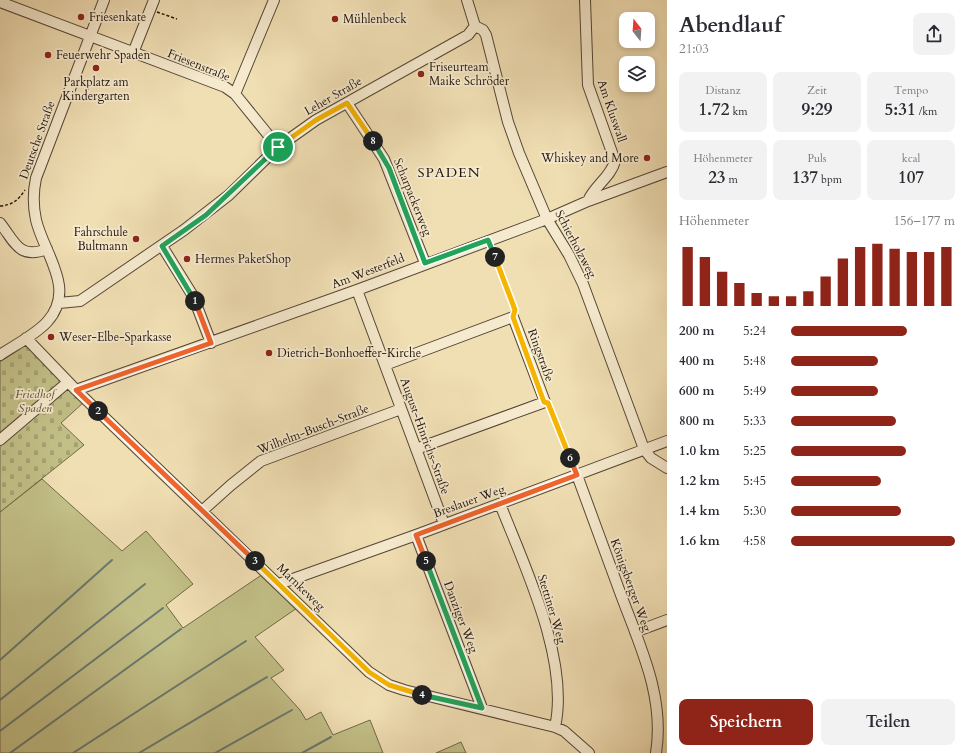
<!DOCTYPE html>
<html lang="de">
<meta charset="utf-8">
<style>
:root{--surface:#fff;--page:#f2f2f3;--text:#2b2b33;--muted:#7c7c81;--accent:#8f2418}
body{margin:0;font-family:Cardo,serif;background:var(--page);color:var(--text);height:100vh;display:flex;flex-direction:column;font-size:15px;white-space:nowrap}
*{box-sizing:border-box;margin:0}
p{font-size:13px;color:var(--muted)}
.icon{flex:none;width:22px;height:22px;fill:none;stroke:currentColor;stroke-width:2;stroke-linecap:round;stroke-linejoin:round}
.map{position:relative;flex:1;overflow:hidden}
.side{display:flex;flex-direction:column;background:var(--surface);width:300px}
.side>*{flex:none}
.needle{width:26px;rotate:343deg}
.tools{position:absolute;left:619px;top:12px;display:grid;gap:8px}
.tools a{display:grid;place-items:center;width:36px;height:36px;border-radius:8px;background:var(--surface);box-shadow:0 2px 6px #0003;font-size:20px}
.pin{position:absolute;display:grid;place-items:center;width:34px;height:34px;color:#fff;margin:-17px;border:2px solid #fff;border-radius:50%;box-shadow:0 1px 4px #0007}
.km{position:absolute;width:20px;height:20px;margin:-10px;border-radius:50%;background:#222;color:#fff;font-size:11px;line-height:20px;text-align:center}
.round{display:grid;place-items:center;flex:none;width:42px;height:42px;border-radius:8px;background:var(--page)}
.overview{display:flex;align-items:center;justify-content:space-between;height:68px;padding:0 12px}
h1{font-size:22px;font-weight:700;line-height:30px}
.figures{display:grid;grid-template-columns:repeat(3,1fr);gap:6px;height:68px;padding:4px 12px}
.figures div{display:grid;align-content:center;border-radius:8px;background:var(--page);text-align:center}
.figures b{font-size:17px;font-weight:700}
.figures small{font-size:11px;font-weight:400}
.figures p{font-size:11px}
.chart{height:112px;padding:8px 12px}
.chart p{display:flex;justify-content:space-between}
.chart svg{width:100%;height:72px;margin-top:4px;stroke:var(--accent);stroke-width:6}
.action{display:flex;gap:8px;margin-top:auto;padding:8px 12px}
.action a{flex:1;height:46px;border-radius:8px;background:var(--accent);color:#fff;font-size:16px;font-weight:700;line-height:46px;text-align:center}
.action a+a{background:var(--page);color:var(--text)}
ul{padding:0 12px;list-style:none;font-size:13px}
li{display:grid;grid-template-columns:64px 48px 1fr;align-items:center;height:30px}
li i{height:10px;border-radius:5px;background:var(--accent)}
main{display:flex;flex:1;min-height:0}
.map>svg:first-child{display:block}
.grass{fill:#c2bf87;stroke:#70694a}
.cemetery{fill:url(#cemetery-stones);stroke:#70694a}
.lines{fill:none;stroke-linecap:round;stroke-linejoin:round}
.stream{stroke:#697870;stroke-width:2}
.minor-casing{stroke:#544636;stroke-width:12}
.path{stroke:#1f130c;stroke-width:1.5;stroke-dasharray:3 2;stroke-linecap:butt}
.minor{stroke:#f6eace;stroke-width:10}
.split-1-casing{stroke:#fff;stroke-width:8}
.split-2-casing{stroke:#fff;stroke-width:8}
.split-3-casing{stroke:#fff;stroke-width:8}
.split-4-casing{stroke:#fff;stroke-width:8}
.split-5-casing{stroke:#fff;stroke-width:8}
.split-6-casing{stroke:#fff;stroke-width:8}
.split-7-casing{stroke:#fff;stroke-width:8}
.split-8-casing{stroke:#fff;stroke-width:8}
.split-9-casing{stroke:#fff;stroke-width:8}
.split-1{stroke:#22a559;stroke-width:5}
.split-2{stroke:#f0652b;stroke-width:5}
.split-3{stroke:#f0652b;stroke-width:5}
.split-4{stroke:#f5b400;stroke-width:5}
.split-5{stroke:#22a559;stroke-width:5}
.split-6{stroke:#f0652b;stroke-width:5}
.split-7{stroke:#f5b400;stroke-width:5}
.split-8{stroke:#22a559;stroke-width:5}
.split-9{stroke:#f5b400;stroke-width:5}
.poi-dot{fill:#8f2418;stroke:#f6eace;stroke-width:1.5}
.labels{text-anchor:middle;dominant-baseline:central;stroke-width:3.5;stroke-linejoin:round;paint-order:stroke}
.poi-label{font-size:12px;fill:#1f130c;stroke:#f6eace;text-anchor:start}
.street-label{font-size:12px;fill:#1f130c;stroke:#f6eace}
.park-label{font-size:12px;font-style:italic;fill:#584f37;stroke:#f6eace}
.quarter-label{font-size:14px;letter-spacing:1px;fill:#1f130c;stroke:#f6eace}
</style>
<main>
<div class="map">
<svg width="667" height="753" viewBox="0 0 667 753">
<defs>
<pattern id="cemetery-stones" width="16" height="16" patternUnits="userSpaceOnUse"><rect width="16" height="16" fill="#c2bf87"/><path d="M2 7V4a2 2 0 0 1 4 0v3zM10 15v-3a2 2 0 0 1 4 0v3z" fill="#a6a373"/></pattern>
</defs>
<rect width="100%" height="100%" fill="#f1dfb4"/>
<filter id="stains"><feTurbulence type="fractalNoise" baseFrequency=".005" numOctaves="4"/><feColorMatrix values="0 0 0 0 .2 0 0 0 0 .09 0 0 0 0 .02 0 0 0 .5 -.17"/></filter>
<radialGradient id="worn" r=".72"><stop offset=".6" stop-color="#630" stop-opacity="0"/><stop offset="1" stop-color="#630" stop-opacity=".3"/></radialGradient>
<path class="grass" d="M42 479 122 551 146 531 193 584 166 605 183 628 263 574 297 608 255 637 284 670 271 678 300 710 306 720 321 712 333 735 370 720 383 753H0V512Z
M461 742 466 753H436Z"/>
<path class="cemetery" d="M27 344 84 402 61 423 84 445 0 512V362Z"/>
<g class="lines">
<path class="stream" d="M0 660 112 560
M0 700 145 584
M0 731 163 608
M10 753 181 629
M73 753 246 641
M139 753 267 677
M215 753 292 710
M302 753 331 737"/>
<defs>
<path id="minor" d="M585 0 588 85 615 161C611 177 594 186 588 201
M0 2 225 87 235 94 278 147
M475 26 483 30 486 35 508 122 519 153 547 219 569 255 583 284 644 449 651 458 667 468
M133 53 154 0
M235 94 274 0
M347 103 384 159 425 263
M0 223C15 242 19 260 47 249
M162 246 193 296 211 343
M357 290 444 524
M59 303 80 301 184 230 229 195 278 147 316 120 468 35 475 26 467 0
M26 338 76 390 369 672 389 685 404 690 555 727 564 731 589 753
M0 355C15 345 35 335 47 322 77 289 44 254 36 220 33 206 33 192 36 178L104 0
M385 365 513 317 545 402 416 449
M76 390 357 290 547 219 588 201 667 172
M0 440 68 382
M577 475C592 515 606 555 621 595 640 646 665 697 656 753
M500 504C524 565 570 660 555 727
M202 511 231 485 261 461 401 409
M416 535 482 708
M279 584 416 535 667 441
M635 632 667 620"/>
</defs>
<use href="#minor" class="minor-casing"/>
<path class="path" d="M157 12 177 19
M0 206C13 205 18 200 25 190
M492 248 515 310
M551 408 574 468"/>
<use href="#minor" class="minor"/>
</g>
<g class="lines">
<defs>
<path id="split-1" d="M195 301 162 246 206 215 278 147"/>
<path id="split-2" d="M98 411 76 390 211 343 195 301"/>
<path id="split-3" d="M98 411 255 561"/>
<path id="split-4" d="M255 561 369 672 389 685 422 695"/>
<path id="split-5" d="M422 695 482 708 426 561"/>
<path id="split-6" d="M426 561 416 535 577 475 570 458"/>
<path id="split-7" d="M495 257 515 310 513 317 544 402 548 403 570 458"/>
<path id="split-8" d="M373 141 389 168 425 263 488 240 495 257"/>
<path id="split-9" d="M278 147 316 120 347 103 373 141"/>
</defs>
<use href="#split-1" class="split-1-casing"/>
<use href="#split-2" class="split-2-casing"/>
<use href="#split-3" class="split-3-casing"/>
<use href="#split-4" class="split-4-casing"/>
<use href="#split-5" class="split-5-casing"/>
<use href="#split-6" class="split-6-casing"/>
<use href="#split-7" class="split-7-casing"/>
<use href="#split-8" class="split-8-casing"/>
<use href="#split-9" class="split-9-casing"/>
<use href="#split-1" class="split-1"/>
<use href="#split-2" class="split-2"/>
<use href="#split-3" class="split-3"/>
<use href="#split-4" class="split-4"/>
<use href="#split-5" class="split-5"/>
<use href="#split-6" class="split-6"/>
<use href="#split-7" class="split-7"/>
<use href="#split-8" class="split-8"/>
<use href="#split-9" class="split-9"/>
</g>
<g class="poi-dot">
<circle cx="81" cy="17" r="4"/>
<circle cx="335" cy="19" r="4"/>
<circle cx="48" cy="55" r="4"/>
<circle cx="96" cy="68" r="4"/>
<circle cx="421" cy="74" r="4"/>
<circle cx="647" cy="158" r="4"/>
<circle cx="136" cy="239" r="4"/>
<circle cx="187" cy="259" r="4"/>
<circle cx="51" cy="337" r="4"/>
<circle cx="269" cy="353" r="4"/>
</g>
<g class="labels">
<g class="poi-label">
<text x="89" y="17">Friesenkate</text>
<text x="343" y="19">Mühlenbeck</text>
<text x="56" y="55">Feuerwehr Spaden</text>
<text x="429" y="67">Friseurteam<tspan x="429" dy="14">Maike Schröder</tspan></text>
<text x="96" y="82" text-anchor="middle">Parkplatz am<tspan x="96" dy="14">Kindergarten</tspan></text>
<text x="639" y="158" text-anchor="end">Whiskey and More</text>
<text x="128" y="232" text-anchor="end">Fahrschule<tspan x="128" dy="14">Bultmann</tspan></text>
<text x="195" y="259">Hermes PaketShop</text>
<text x="59" y="337">Weser-Elbe-Sparkasse</text>
<text x="277" y="353">Dietrich-Bonhoeffer-Kirche</text>
</g>
<g class="street-label">
<text transform="translate(199 65) rotate(22)">Friesenstraße</text>
<text transform="translate(333 96) rotate(-30)">Leher Straße</text>
<text transform="translate(612 111) rotate(71)">Am Kluswall</text>
<text transform="translate(37 140) rotate(-70)">Deutsche Straße</text>
<text transform="translate(413 197) rotate(68)">Scharpackerweg</text>
<text transform="translate(576 244) rotate(62)">Schierholzweg</text>
<text transform="translate(368 271) rotate(-21)">Am Westerfeld</text>
<text transform="translate(541 355) rotate(70)">Ringstraße</text>
<text transform="translate(313 429) rotate(-21)">Wilhelm-Busch-Straße</text>
<text transform="translate(425 436) rotate(70)">August-Hinrichs-Straße</text>
<text transform="translate(469 501) rotate(-20)">Breslauer Weg</text>
<text transform="translate(631 585) rotate(70)">Königsberger Weg</text>
<text transform="translate(301 587) rotate(44)">Marnkeweg</text>
<text transform="translate(552 609) rotate(73)">Stettiner Weg</text>
<text transform="translate(461 617) rotate(69)">Danziger Weg</text>
</g>
<g class="park-label">
<text x="35" y="394">Friedhof<tspan x="35" dy="14">Spaden</tspan></text>
</g>
<g class="quarter-label">
<text x="449" y="172">SPADEN</text>
</g>
</g>
<rect width="100%" height="100%" filter="url(#stains)"/>
<rect width="100%" height="100%" fill="url(#worn)"/>
</svg>
<div class="tools">
<a><svg class="needle" viewBox="-14 -14 28 28"><path d="M0-13l5 13h-10z" fill="#e53935"/><path d="M0 13l5-13h-10z" fill="#7c7c81"/></svg></a>
<a><svg class="icon" aria-label="layers" viewBox="0 0 24 24"><path d="M12 4l9 5-9 5-9-5zM3 14l9 5 9-5"/></svg></a>
</div>
<div class="pin" style="left:278px;top:147px;background:#1e9e55"><svg class="icon" aria-label="arrive" viewBox="0 0 24 24"><path d="M6 21V4h12l-3 4 3 4H6"/></svg></div>
<b class="km" style="left:195px;top:301px">1</b>
<b class="km" style="left:98px;top:411px">2</b>
<b class="km" style="left:255px;top:561px">3</b>
<b class="km" style="left:422px;top:695px">4</b>
<b class="km" style="left:426px;top:561px">5</b>
<b class="km" style="left:570px;top:458px">6</b>
<b class="km" style="left:495px;top:257px">7</b>
<b class="km" style="left:373px;top:141px">8</b>
</div>
<section class="side">
<div class="overview"><div><h1>Abendlauf</h1><p>21:03</p></div><a class="round"><svg class="icon" aria-label="share" viewBox="0 0 24 24"><path d="M12 15V3M7 8l5-5 5 5M5 13v7h14v-7"/></svg></a></div>
<div class="figures">
<div><p>Distanz</p><b>1.72<small> km</small></b></div>
<div><p>Zeit</p><b>9:29</b></div>
<div><p>Tempo</p><b>5:31<small> /km</small></b></div>
</div>
<div class="figures">
<div><p>Höhenmeter</p><b>23<small> m</small></b></div>
<div><p>Puls</p><b>137<small> bpm</small></b></div>
<div><p>kcal</p><b>107</b></div>
</div>
<div class="chart"><p><span>Höhenmeter</span>156–177 m</p>
<svg viewBox="0 0 160 44" preserveAspectRatio="none"><path d="M5 44V8M15 44V14M25 44V23M35 44V30M45 44V36M55 44V38M65 44V38M75 44V35M85 44V26M95 44V15M105 44V8M115 44V6M125 44V9M135 44V11M145 44V11M155 44V8"/></svg>
</div>
<ul>
<li><b>200 m</b>5:24<i style="width:71%"></i></li>
<li><b>400 m</b>5:48<i style="width:53%"></i></li>
<li><b>600 m</b>5:49<i style="width:53%"></i></li>
<li><b>800 m</b>5:33<i style="width:64%"></i></li>
<li><b>1.0 km</b>5:25<i style="width:70%"></i></li>
<li><b>1.2 km</b>5:45<i style="width:55%"></i></li>
<li><b>1.4 km</b>5:30<i style="width:67%"></i></li>
<li><b>1.6 km</b>4:58<i style="width:100%"></i></li>
</ul>
<div class="action"><a>Speichern</a><a>Teilen</a></div>
</section>
</main>
